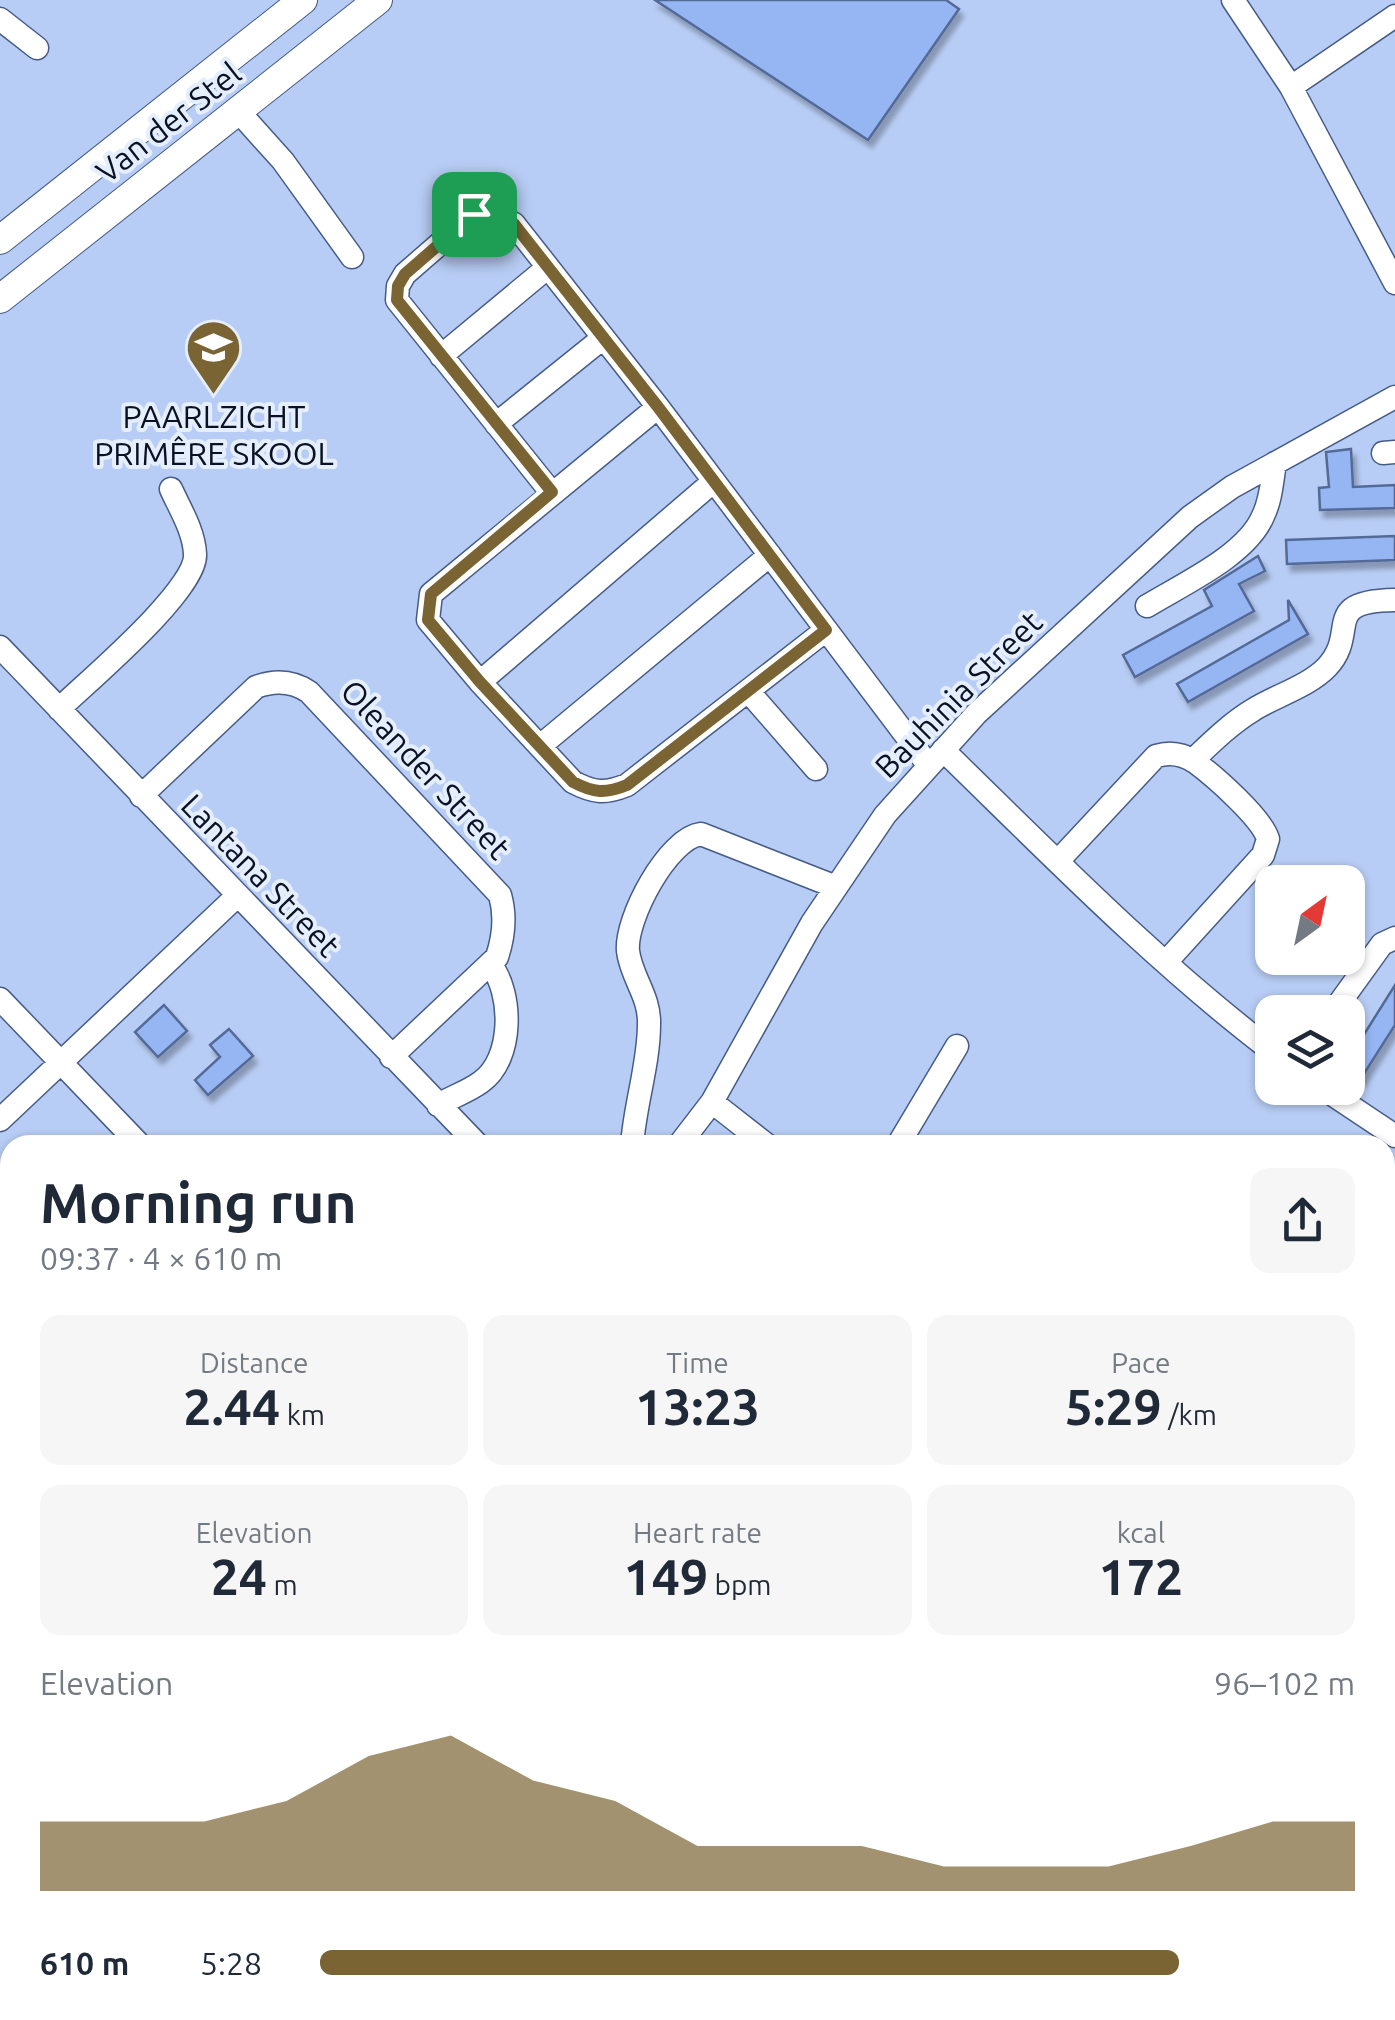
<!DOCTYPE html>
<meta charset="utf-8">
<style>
:root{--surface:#fff;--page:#f6f6f7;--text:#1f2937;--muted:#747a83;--accent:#7b6434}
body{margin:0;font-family:Ubuntu,sans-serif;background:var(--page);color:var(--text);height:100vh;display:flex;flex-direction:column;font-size:38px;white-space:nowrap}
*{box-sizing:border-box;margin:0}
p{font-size:32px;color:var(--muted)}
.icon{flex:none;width:55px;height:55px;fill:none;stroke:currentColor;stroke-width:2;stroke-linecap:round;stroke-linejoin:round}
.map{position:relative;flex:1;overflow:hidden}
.side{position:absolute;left:0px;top:1135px;width:1395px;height:885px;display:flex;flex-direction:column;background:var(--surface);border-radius:30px 30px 0 0;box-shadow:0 2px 8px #0004}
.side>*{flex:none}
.needle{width:65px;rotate:33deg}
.fabs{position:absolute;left:1255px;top:865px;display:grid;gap:20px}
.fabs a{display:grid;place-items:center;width:110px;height:110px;border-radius:20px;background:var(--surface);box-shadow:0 2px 8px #0004;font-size:50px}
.pin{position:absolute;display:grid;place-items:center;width:85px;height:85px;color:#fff;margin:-42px;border-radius:20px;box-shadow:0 5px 15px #0006}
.round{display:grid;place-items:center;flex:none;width:105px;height:105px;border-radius:20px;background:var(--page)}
.overview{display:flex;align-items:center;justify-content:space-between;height:170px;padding:0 40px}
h1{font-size:55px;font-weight:700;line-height:75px}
.metrics{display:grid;grid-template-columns:repeat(3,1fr);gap:15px;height:170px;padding:10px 40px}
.metrics div{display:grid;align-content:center;border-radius:20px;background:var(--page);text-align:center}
.metrics b{font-size:50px;font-weight:700}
.metrics small{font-size:28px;font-weight:400}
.metrics p{font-size:28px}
.chart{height:280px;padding:20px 40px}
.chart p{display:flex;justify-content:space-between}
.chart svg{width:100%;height:180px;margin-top:10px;fill:var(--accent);opacity:.7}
ul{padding:0 40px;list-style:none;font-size:32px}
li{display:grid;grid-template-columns:160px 120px 1fr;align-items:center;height:75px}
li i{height:25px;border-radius:12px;background:var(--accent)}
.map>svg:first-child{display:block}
.building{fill:#96b5f3;stroke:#536a97;stroke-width:2.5;filter:url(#shadow)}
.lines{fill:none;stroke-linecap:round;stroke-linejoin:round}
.minor-casing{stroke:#465c87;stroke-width:25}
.major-casing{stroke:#465c87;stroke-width:30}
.minor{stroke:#fff;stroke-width:22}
.major{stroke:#fff;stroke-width:28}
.route-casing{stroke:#fff;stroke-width:20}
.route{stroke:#7b6434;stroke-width:12}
.labels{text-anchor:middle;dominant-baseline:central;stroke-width:8;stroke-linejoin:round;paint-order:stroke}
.street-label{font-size:32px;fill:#091123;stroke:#e5eefd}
.poi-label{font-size:32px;fill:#091123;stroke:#e5eefd}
</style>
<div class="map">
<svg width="1395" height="2020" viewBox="0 0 1395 2020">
<defs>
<filter id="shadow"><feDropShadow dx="4" dy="7" stdDeviation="2.5" flood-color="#0004"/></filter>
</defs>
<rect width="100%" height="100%" fill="#b8cdf5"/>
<path class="building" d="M655 0H946L959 9 868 140Z
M1351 449 1353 487 1395 485V508L1320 510 1319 488 1329 487 1326 452Z
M1395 536V560L1287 564 1286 540Z
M1258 556 1265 571 1239 584 1254 611 1135 677 1123 655 1212 606 1204 590Z
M1288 600 1308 634 1188 702 1177 684 1289 620Z
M1395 985V1025L1360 1080 1348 1073V1060Z
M164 1005 187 1031 158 1057 135 1032Z
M229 1029 253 1056 208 1095 195 1080 220 1057 210 1045Z"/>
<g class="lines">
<defs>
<path id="minor" d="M1233 0 1291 87 1395 283
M0 19 37 48
M1291 87 1395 16
M238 111 283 161 352 257
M441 356 547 268
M658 407 431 594 428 620 480 682 573 782C594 793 605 794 627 785L826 630
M496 424 603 338
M1383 453 1395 452
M551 492 397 300 398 286 405 274 474 214 490 211 514 224 658 407 929 766
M1147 606C1183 584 1247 555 1263 516 1271 500 1272 481 1275 463
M0 647 478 1145
M480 682 714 481
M748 691 816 769
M59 709C87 682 198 589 195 554 194 531 180 509 171 489
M540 746 770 555
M943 750C1050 854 1154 961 1272 1051
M1193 760C1212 742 1230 724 1253 710 1275 696 1309 686 1327 667 1360 632 1319 601 1395 600
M141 796 256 687C275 680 293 681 309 692L500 895C506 916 504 936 497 957L391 1057
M1058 861 1156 756C1169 752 1183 754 1195 762 1214 776 1262 818 1268 839L1263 855 1166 962
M0 999 140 1145
M1333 1012 1382 944 1395 938
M1323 1088 1395 1136
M712 1102 767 1145
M438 1105C452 1097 469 1091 481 1082 514 1059 513 992 490 964
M0 1120 237 896
M632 1145C635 1104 649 1064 649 1024 650 996 631 977 628 951 625 919 668 838 701 834L836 887
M679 1145 712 1102 812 923 885 815 977 713 1190 517 1232 487 1395 397
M898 1145 957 1046
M1385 1478 1395 1463
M0 1509 10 1500
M1385 1599 1395 1610
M0 1603 10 1599
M1385 1745 1395 1735
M0 1778 10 1774
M1385 1953 1395 1965
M0 1957 10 1956
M1177 2010 1186 2020"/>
<path id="major" d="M0 240 303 0
M0 299 378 0"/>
</defs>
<use href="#minor" class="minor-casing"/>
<use href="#major" class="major-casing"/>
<use href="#minor" class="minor"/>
<use href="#major" class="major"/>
</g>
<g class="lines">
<defs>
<path id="route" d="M490 211 514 224 658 407 826 630 627 785C605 794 594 793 573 782L480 682 428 620 431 594 552 492 397 300 398 286 405 274 474 214Z"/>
</defs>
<use href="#route" class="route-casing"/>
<use href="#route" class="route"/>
</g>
<defs>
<symbol id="school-pin" viewBox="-11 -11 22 30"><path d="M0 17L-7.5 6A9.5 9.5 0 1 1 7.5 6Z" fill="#7b6434" stroke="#e5eefd"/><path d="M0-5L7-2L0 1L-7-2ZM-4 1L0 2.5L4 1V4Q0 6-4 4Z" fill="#fff"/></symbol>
</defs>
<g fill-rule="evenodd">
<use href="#school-pin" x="182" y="316" width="63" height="86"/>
</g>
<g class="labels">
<g class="street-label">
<text transform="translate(168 122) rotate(-38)">Van der Stel</text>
<text transform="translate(958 694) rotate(-45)">Bauhinia Street</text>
<text transform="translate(426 769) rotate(47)">Oleander Street</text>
<text transform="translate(261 875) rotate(46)">Lantana Street</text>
</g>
<g class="poi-label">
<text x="214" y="416">PAARLZICHT<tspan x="214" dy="37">PRIMÊRE SKOOL</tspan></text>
</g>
</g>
</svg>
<div class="fabs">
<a><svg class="needle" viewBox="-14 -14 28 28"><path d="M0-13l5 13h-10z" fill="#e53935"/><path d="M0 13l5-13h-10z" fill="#747a83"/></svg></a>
<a><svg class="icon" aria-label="layers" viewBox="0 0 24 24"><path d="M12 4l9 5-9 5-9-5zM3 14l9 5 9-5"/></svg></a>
</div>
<div class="pin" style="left:474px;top:214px;background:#1e9e55"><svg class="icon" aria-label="arrive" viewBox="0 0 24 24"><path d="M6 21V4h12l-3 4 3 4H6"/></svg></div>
<section class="side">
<div class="overview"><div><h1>Morning run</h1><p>09:37 · 4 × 610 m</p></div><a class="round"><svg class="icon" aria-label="share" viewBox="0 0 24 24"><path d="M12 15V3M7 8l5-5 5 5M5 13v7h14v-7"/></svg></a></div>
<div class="metrics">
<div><p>Distance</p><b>2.44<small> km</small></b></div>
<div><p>Time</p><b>13:23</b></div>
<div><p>Pace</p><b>5:29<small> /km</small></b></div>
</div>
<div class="metrics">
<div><p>Elevation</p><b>24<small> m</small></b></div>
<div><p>Heart rate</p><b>149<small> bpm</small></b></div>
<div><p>kcal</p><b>172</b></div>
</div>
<div class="chart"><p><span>Elevation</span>96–102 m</p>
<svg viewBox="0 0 160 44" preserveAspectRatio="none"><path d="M0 44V27L10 27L20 27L30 22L40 11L50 6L60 17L70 22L80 33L90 33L100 33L110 38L120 38L130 38L140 33L150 27L160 27V44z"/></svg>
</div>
<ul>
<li><b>610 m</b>5:28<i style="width:83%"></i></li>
</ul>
</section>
</div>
